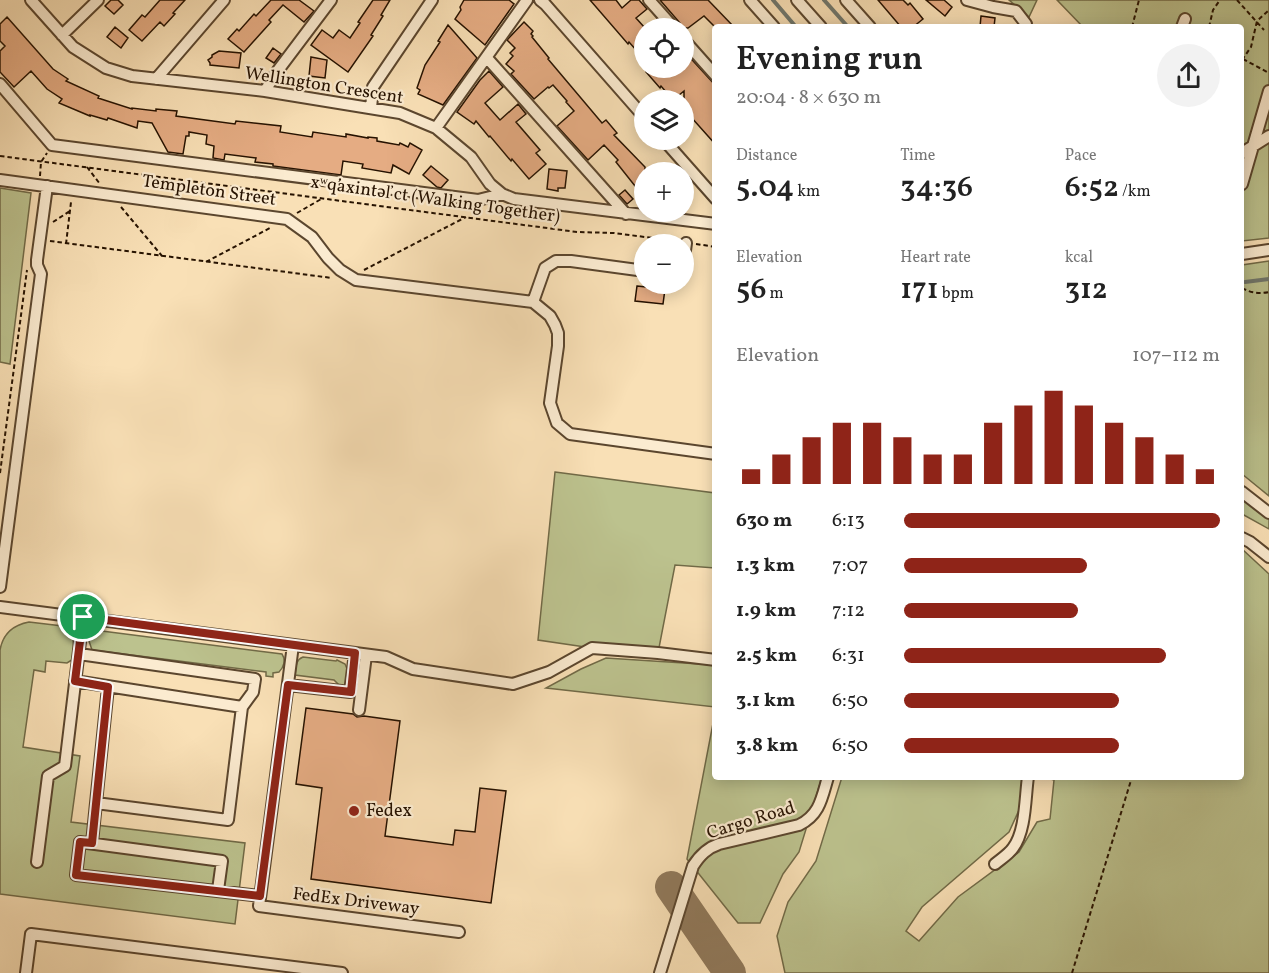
<!DOCTYPE html>
<meta charset="utf-8">
<style>
:root{--surface:#fff;--page:#f2f2f2;--text:#222;--muted:#767676;--accent:#8f2418}
body{margin:0;font-family:Vollkorn,serif;background:var(--page);color:var(--text);height:100vh;display:flex;flex-direction:column;font-size:22px;white-space:nowrap}
*{box-sizing:border-box;margin:0}
p{font-size:20px;color:var(--muted)}
.icon{flex:none;width:33px;height:33px;fill:none;stroke:currentColor;stroke-width:2;stroke-linecap:round;stroke-linejoin:round}
.map{position:relative;flex:1;overflow:hidden}
.details{position:absolute;left:712px;top:24px;width:532px;height:756px;display:flex;flex-direction:column;background:var(--surface);border-radius:6px;box-shadow:0 3px 15px #0003}
.details>*{flex:none}
.fabs{position:absolute;left:634px;top:18px;display:grid;gap:12px}
.fabs a{display:grid;place-items:center;width:60px;height:60px;border-radius:50%;background:var(--surface);box-shadow:0 3px 15px #0003;font-size:30px}
.pin{position:absolute;display:grid;place-items:center;width:51px;height:51px;color:#fff;margin:-26px;border:3px solid #fff;border-radius:50%;box-shadow:0 2px 6px #0007}
.round{display:grid;place-items:center;flex:none;width:63px;height:63px;border-radius:32px;background:var(--page)}
.headline{display:flex;align-items:center;justify-content:space-between;height:102px;padding:0 24px}
h1{font-size:33px;font-weight:600;line-height:45px}
.stats{display:grid;grid-template-columns:repeat(3,1fr);gap:9px;height:102px;padding:6px 24px}
.stats div{display:grid;align-content:center}
.stats b{font-size:30px;font-weight:600}
.stats small{font-size:16px;font-weight:400}
.stats p{font-size:16px}
.chart{height:168px;padding:12px 24px}
.chart p{display:flex;justify-content:space-between}
.chart svg{width:100%;height:108px;margin-top:6px;stroke:var(--accent);stroke-width:6}
ul{padding:0 24px;list-style:none;font-size:20px}
li{display:grid;grid-template-columns:96px 72px 1fr;align-items:center;height:45px}
li i{height:15px;border-radius:8px;background:var(--accent)}
.map>svg:first-child{display:block}
.green{fill:#bcc28e;stroke:#716a47;stroke-width:1.5}
.lines{fill:none;stroke-linecap:round;stroke-linejoin:round}
.stream{stroke:#6f776d;stroke-width:4}
.taxiway{stroke:#90795b;stroke-width:32}
.building{fill:#e5ac83;stroke:#261200;stroke-width:1.5}
.minor-casing{stroke:#5b462e;stroke-width:14}
.path{stroke:#261200;stroke-width:2;stroke-dasharray:4.5 3;stroke-linecap:butt}
.minor{stroke:#fbebd0;stroke-width:10}
.route-casing{stroke:#fff;stroke-width:12}
.route{stroke:#8f2418;stroke-width:8}
.poi-dot{fill:#8f2418;stroke:#fbebd0;stroke-width:2}
.labels{text-anchor:middle;dominant-baseline:central;stroke-width:4.5;stroke-linejoin:round;paint-order:stroke}
.street-label{font-size:18px;fill:#261200;stroke:#fbebd0}
.poi-label{font-size:18px;fill:#261200;stroke:#fbebd0;text-anchor:start}
</style>
<div class="map">
<svg width="1269" height="973" viewBox="0 0 1269 973">
<rect width="100%" height="100%" fill="#f9e0b6"/>
<filter id="stains"><feTurbulence type="fractalNoise" baseFrequency=".00333" numOctaves="4"/><feColorMatrix values="0 0 0 0 .2 0 0 0 0 .09 0 0 0 0 .02 0 0 0 .5 -.17"/></filter>
<radialGradient id="worn" r=".72"><stop offset=".6" stop-color="#630" stop-opacity="0"/><stop offset="1" stop-color="#630" stop-opacity=".3"/></radialGradient>
<path class="green" d="M1009 0H1037L1029 17Z
M1057 0H1269V238L1242 241V27H1083Z
M0 188 31 193 10 364 0 362Z
M1269 261V496L1242 474V265Z
M555 472 715 493V568L675 565 658 653 592 648 538 640Z
M1242 495 1269 514V529L1242 514Z
M1242 549 1269 574V973H785L777 936 788 902 816 861 842 777H1023L1020 808 1009 832 922 907 906 931 919 941 958 897 1019 852 1037 822 1050 819 1054 780 1044 777H1242Z
M29 622 71 627 74 630 73 639 75 658 67 663 46 661 45 672 34 670 23 747 80 756 71 822 245 843 235 924 0 894V650C3 633 13 625 29 622Z
M94 630 282 654C286 660 284 667 279 672L273 673V677L266 676V672L92 650 89 641Z
M303 657 336 661 337 660 345 664 348 671 345 687 340 686 334 680 295 675C296 668 295 660 303 657Z
M606 658 715 665V707L546 688 581 669Z
M715 713 716 777H822L799 852 783 874 760 923H738L687 859Z"/>
<g class="lines">
<path class="stream" d="M773 0 796 27
M824 0 848 27
M1245 282 1269 279"/>
<path class="taxiway" d="M671 887 730 973"/>
</g>
<path class="building" d="M111 0H118L123 5 114 14 105 6Z
M160 0H185L173 13 175 14 164 26 160 22 142 41 129 30 142 15 145 17Z
M271 0H299L314 11 304 22 283 5 269 20 271 22 244 52 228 39 237 29 239 31 254 14 256 16Z
M373 0H390L381 15 383 16 371 35 373 36 348 72 311 45 322 30 333 38 339 30 350 38 360 23 358 22Z
M464 0H509L514 4 485 45 455 19 461 10 460 7Z
M590 0H616L622 8 631 0H639L647 9 636 18 645 28V60L629 42 628 44Z
M660 0H708L734 27H715L704 16 688 28H681L680 23Z
M878 0H903L908 5 910 3 923 19 913 27H901Z
M926 0H944L952 7 945 16Z
M981 16 995 18 994 27H980Z
M7 17 53 69 68 79 66 81 99 96 98 98 132 109V108L156 111V109L177 111 176 116 235 124 236 121 281 126 280 132 312 137 313 132 346 137V134L368 138V137L377 138V141L399 145 400 143 408 147 410 143 422 150 409 174 393 165 391 173 362 168 363 164 343 161 341 175 273 166V164L255 162 256 158 225 154 224 160 213 158 214 146 206 144 207 135 189 132V136H186L183 154 168 152 152 123 138 121 137 128 108 118 107 120 90 115V116L59 103 62 99 47 89 31 71 14 87 0 72V51L5 46 0 41V24Z
M524 22 533 31 531 34 533 36 532 37 549 58 548 59 602 123 606 120 617 133 614 135 645 167V178L635 186 616 162 618 160 604 145 588 160 557 126 574 111 566 102 567 101 553 85 549 88 548 87 534 99 511 74 514 71 506 64 513 56 510 53 515 48 507 40Z
M448 25 477 58 443 105 418 94 420 90 417 88 425 65 440 42 438 41Z
M115 27 128 38 121 48 107 37Z
M273 48 281 54 274 63 266 58Z
M219 51 241 53 239 68 210 65V63L208 60 212 57V55Z
M684 51 716 86V145L691 117 684 123V91L673 100 661 86 660 88 646 72 652 68H684Z
M311 57 327 60 325 78 309 76Z
M489 71 503 87 485 103 500 120 518 104 526 114 516 122 540 150 536 153 546 164 529 179 512 159 511 161 490 136 489 137 476 121 474 124 457 112 480 80Z
M431 166 448 180 441 188 437 187 423 175Z
M549 169 567 171 565 188H558V191L547 189Z
M625 190 633 199 627 204 619 195Z
M637 286 665 289 663 304 635 301Z
M306 708 353 714 357 717 364 716 400 721 385 836 453 845 455 830 475 832 480 788 506 791 491 903 311 879 322 788 296 784Z"/>
<g class="lines">
<defs>
<path id="minor" d="M31 0 73 47 106 68 132 76 265 91 400 113 436 128 471 157 490 184 502 194 514 199 716 224
M540 0 545 4 645 118
M649 0 674 28
M750 0 774 27
M797 0 821 27
M846 0 870 27
M967 0 993 7 1016 11 1026 24V27
M1182 27 1185 19
M62 35 98 0
M684 40 716 76
M487 58 626 214
M156 79 224 0
M0 84 52 145 478 200 502 194
M265 91 276 73 331 0
M371 108 373 87 432 0
M436 128 527 0
M664 140 716 199
M1242 153 1269 136
M0 180 287 219 312 237 328 258 340 270 356 280 533 302 550 316 555 325 558 333V346L550 403 557 423 570 434 716 454
M1242 184 1269 91
M1242 254 1269 250
M684 258 686 243
M533 302 545 268 556 261H571L645 271
M1242 492 1269 513
M1242 538 1250 542 1269 557
M0 587 41 274 37 265V260L47 186
M0 607 386 657 413 669 513 684 549 672 592 648 658 653 716 660
M293 645 259 906 459 932
M79 654 255 679 253 692 242 707
M75 681 242 707 228 820 96 803 108 687
M288 685 350 692 355 653
M359 710 366 655
M92 843 96 803
M37 862 48 776 65 766 83 617
M995 864C1001 859 1009 854 1013 848 1026 831 1025 797 1028 777
M218 890 222 861 80 842 76 875 260 896
M26 973 31 934 342 973
M660 973 693 866C700 855 707 848 719 844L799 825C820 815 822 797 828 777"/>
</defs>
<use href="#minor" class="minor-casing"/>
<path class="path" d="M1237 0 1264 30
M1132 27 1139 0
M1209 27 1213 10 1220 0
M1243 59 1269 73
M1242 60 1251 47 1257 21 1269 10
M0 156 577 232 614 233 676 241
M87 167 100 184
M40 176 41 162 47 153
M121 207 162 256
M297 213 323 198
M53 222 70 211
M50 241 332 278
M66 244 71 202
M696 244 716 247
M206 262 270 228
M364 270 466 217
M1242 288C1251 293 1259 294 1269 292
M0 473 27 270
M1072 973 1132 777"/>
<use href="#minor" class="minor"/>
</g>
<g class="lines">
<defs>
<path id="route" d="M83 617 355 653 351 692 288 685 260 896 76 875 80 842 92 843 108 687 75 681Z"/>
</defs>
<use href="#route" class="route-casing"/>
<use href="#route" class="route"/>
</g>
<circle class="poi-dot" cx="354" cy="811" r="6"/>
<g class="labels">
<g class="street-label">
<text transform="translate(324 86) rotate(9)">Wellington Crescent</text>
<text transform="translate(209 191) rotate(8)">Templeton Street</text>
<text transform="translate(435 200) rotate(8)">xʷq̓axintəl̕ ct (Walking Together)</text>
<text transform="translate(751 821) rotate(-17)">Cargo Road</text>
<text transform="translate(356 902) rotate(7)">FedEx Driveway</text>
</g>
<g class="poi-label">
<text x="366" y="811">Fedex</text>
</g>
</g>
<rect width="100%" height="100%" filter="url(#stains)"/>
<rect width="100%" height="100%" fill="url(#worn)"/>
</svg>
<div class="fabs">
<a><svg class="icon" aria-label="locate" viewBox="0 0 24 24"><circle cx="12" cy="12" r="6"/><path d="M12 2v4M12 18v4M2 12h4M18 12h4"/></svg></a>
<a><svg class="icon" aria-label="layers" viewBox="0 0 24 24"><path d="M12 4l9 5-9 5-9-5zM3 14l9 5 9-5"/></svg></a>
<a>+</a>
<a>−</a>
</div>
<div class="pin" style="left:83px;top:617px;background:#1e9e55"><svg class="icon" aria-label="arrive" viewBox="0 0 24 24"><path d="M6 21V4h12l-3 4 3 4H6"/></svg></div>
<section class="details">
<div class="headline"><div><h1>Evening run</h1><p>20:04 · 8 × 630 m</p></div><a class="round"><svg class="icon" aria-label="share" viewBox="0 0 24 24"><path d="M12 15V3M7 8l5-5 5 5M5 13v7h14v-7"/></svg></a></div>
<div class="stats">
<div><p>Distance</p><b>5.04<small> km</small></b></div>
<div><p>Time</p><b>34:36</b></div>
<div><p>Pace</p><b>6:52<small> /km</small></b></div>
</div>
<div class="stats">
<div><p>Elevation</p><b>56<small> m</small></b></div>
<div><p>Heart rate</p><b>171<small> bpm</small></b></div>
<div><p>kcal</p><b>312</b></div>
</div>
<div class="chart"><p><span>Elevation</span>107–112 m</p>
<svg viewBox="0 0 160 44" preserveAspectRatio="none"><path d="M5 44V38M15 44V32M25 44V25M35 44V19M45 44V19M55 44V25M65 44V32M75 44V32M85 44V19M95 44V12M105 44V6M115 44V12M125 44V19M135 44V25M145 44V32M155 44V38"/></svg>
</div>
<ul>
<li><b>630 m</b>6:13<i style="width:100%"></i></li>
<li><b>1.3 km</b>7:07<i style="width:58%"></i></li>
<li><b>1.9 km</b>7:12<i style="width:55%"></i></li>
<li><b>2.5 km</b>6:31<i style="width:83%"></i></li>
<li><b>3.1 km</b>6:50<i style="width:68%"></i></li>
<li><b>3.8 km</b>6:50<i style="width:68%"></i></li>
</ul>
</section>
</div>
